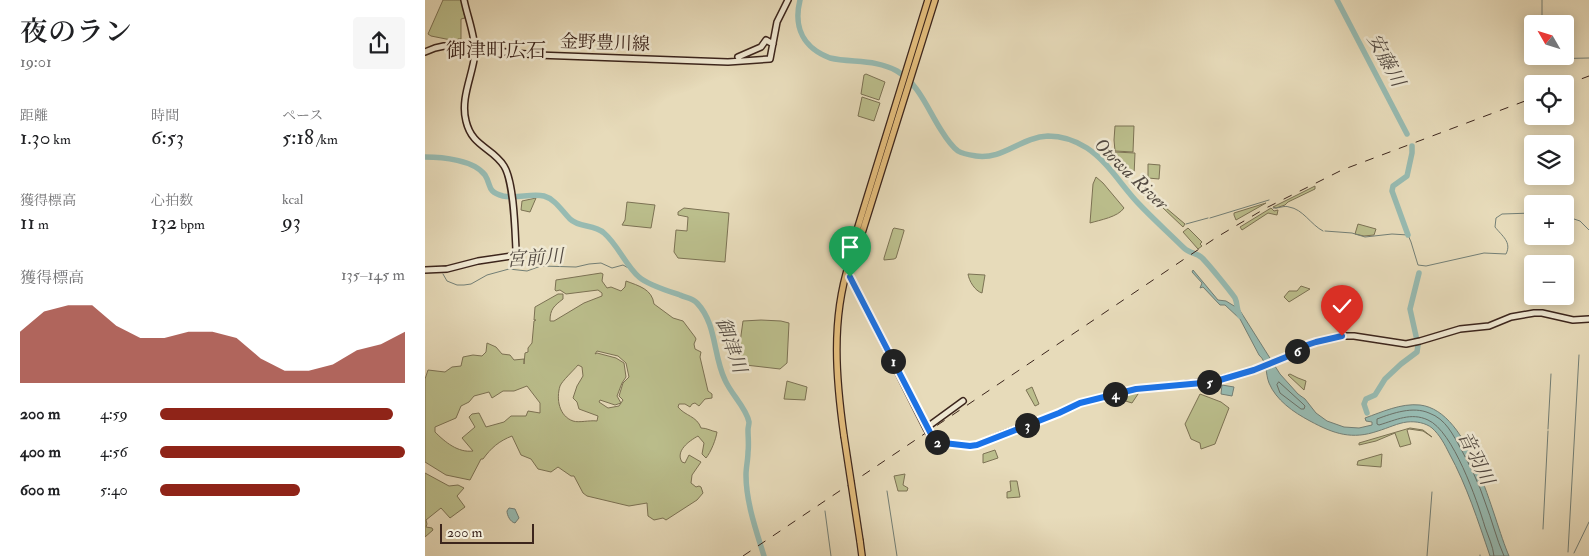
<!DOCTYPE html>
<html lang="ja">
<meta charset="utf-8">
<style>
:root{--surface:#fff;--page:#f6f6f6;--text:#202124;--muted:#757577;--accent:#8f2418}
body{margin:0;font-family:"IM FELL Double Pica","Noto Serif JP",serif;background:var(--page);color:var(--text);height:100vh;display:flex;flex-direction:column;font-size:19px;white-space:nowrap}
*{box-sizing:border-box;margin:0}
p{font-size:16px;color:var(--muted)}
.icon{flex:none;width:28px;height:28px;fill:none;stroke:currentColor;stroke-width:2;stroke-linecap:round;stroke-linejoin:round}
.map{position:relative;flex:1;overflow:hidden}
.side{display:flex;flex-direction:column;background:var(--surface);width:425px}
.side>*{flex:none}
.needle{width:32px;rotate:309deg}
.controls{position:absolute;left:1099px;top:15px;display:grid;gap:10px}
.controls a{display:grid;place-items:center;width:50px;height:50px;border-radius:5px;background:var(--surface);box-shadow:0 2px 12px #0003;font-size:25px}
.scale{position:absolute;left:15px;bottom:12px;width:94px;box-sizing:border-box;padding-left:5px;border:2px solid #3c251c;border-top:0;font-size:14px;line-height:18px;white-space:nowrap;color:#3c251c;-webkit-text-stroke:4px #efe8d2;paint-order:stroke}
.pin{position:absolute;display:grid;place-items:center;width:42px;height:42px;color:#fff;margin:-51px -21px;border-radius:50% 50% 50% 0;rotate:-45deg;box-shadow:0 0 5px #0007}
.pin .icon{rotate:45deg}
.km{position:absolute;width:25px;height:25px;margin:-12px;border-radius:50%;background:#222;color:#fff;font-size:14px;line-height:25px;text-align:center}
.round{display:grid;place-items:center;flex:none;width:52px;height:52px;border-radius:5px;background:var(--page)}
.overview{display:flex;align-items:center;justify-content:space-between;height:85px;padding:0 20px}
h1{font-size:28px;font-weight:600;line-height:38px}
.figures{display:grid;grid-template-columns:repeat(3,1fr);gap:8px;height:85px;padding:5px 20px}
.figures div{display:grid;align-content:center}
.figures b{font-size:21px;font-weight:600}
.figures small{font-size:14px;font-weight:400}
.figures p{font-size:14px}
.chart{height:140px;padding:10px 20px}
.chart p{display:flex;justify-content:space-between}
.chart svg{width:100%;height:90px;margin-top:5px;fill:var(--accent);opacity:.7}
ul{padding:0 20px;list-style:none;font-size:16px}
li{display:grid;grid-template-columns:80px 60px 1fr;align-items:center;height:38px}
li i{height:12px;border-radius:6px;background:var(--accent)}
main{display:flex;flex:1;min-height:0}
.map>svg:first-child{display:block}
.green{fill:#bbbe8c;stroke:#7c7254;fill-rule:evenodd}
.water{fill:#97bbb2;stroke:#737f76}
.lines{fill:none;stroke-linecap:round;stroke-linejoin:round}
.shore{stroke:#6a7067;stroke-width:1}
.stream{stroke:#737f76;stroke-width:1}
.river{stroke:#97bbb2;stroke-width:5.5}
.secondary-casing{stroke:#3c251c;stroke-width:8}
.primary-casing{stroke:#3c251c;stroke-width:8}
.secondary{stroke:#efe8d2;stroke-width:5}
.primary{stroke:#e4be7d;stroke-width:5.5}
.rail{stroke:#3c251c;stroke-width:1;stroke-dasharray:9 9;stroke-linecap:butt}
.primary-bridge-casing{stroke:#3c251c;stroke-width:8;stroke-linecap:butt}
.primary-bridge{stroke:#e4be7d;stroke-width:5.5}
.route-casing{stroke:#fff;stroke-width:10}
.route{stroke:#1a73e8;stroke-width:6}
.labels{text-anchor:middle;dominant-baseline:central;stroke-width:5;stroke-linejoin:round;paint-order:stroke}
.street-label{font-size:18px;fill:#3c251c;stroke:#efe8d2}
.water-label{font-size:19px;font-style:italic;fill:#534a42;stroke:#efe8d2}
.quarter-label{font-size:20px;fill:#3c251c;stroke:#efe8d2}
</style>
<main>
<section class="side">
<div class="overview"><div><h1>夜のラン</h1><p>19:01</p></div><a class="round"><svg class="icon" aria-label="share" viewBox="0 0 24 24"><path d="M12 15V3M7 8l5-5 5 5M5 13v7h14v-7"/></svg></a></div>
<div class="figures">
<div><p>距離</p><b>1.30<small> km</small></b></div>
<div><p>時間</p><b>6:53</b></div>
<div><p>ペース</p><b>5:18<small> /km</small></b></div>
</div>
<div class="figures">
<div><p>獲得標高</p><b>11<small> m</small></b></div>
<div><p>心拍数</p><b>132<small> bpm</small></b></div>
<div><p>kcal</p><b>93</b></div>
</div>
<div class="chart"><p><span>獲得標高</span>135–145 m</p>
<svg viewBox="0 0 160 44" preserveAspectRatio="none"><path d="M0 44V19L10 9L20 6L30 6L40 16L50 22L60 22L70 19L80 19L90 22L100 32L110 38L120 38L130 35L140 28L150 25L160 19V44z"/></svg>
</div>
<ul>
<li><b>200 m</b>4:59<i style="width:95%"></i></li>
<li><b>400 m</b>4:56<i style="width:100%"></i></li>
<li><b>600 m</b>5:40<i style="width:57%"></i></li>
</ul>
</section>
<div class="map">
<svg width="1164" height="556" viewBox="0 0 1164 556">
<rect width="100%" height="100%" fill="#e7dbba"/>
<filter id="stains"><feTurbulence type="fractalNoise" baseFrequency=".004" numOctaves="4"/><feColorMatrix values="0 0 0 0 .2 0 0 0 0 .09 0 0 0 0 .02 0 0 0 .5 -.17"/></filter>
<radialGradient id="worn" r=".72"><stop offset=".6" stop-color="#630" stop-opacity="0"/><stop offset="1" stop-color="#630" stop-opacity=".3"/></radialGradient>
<path class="green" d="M18 0H36L40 18 36 19V39H33L31 41 6 36 3 34Z
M441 74 460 82 454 100 436 94 439 75Z
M437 97 455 103 449 121 433 116Z
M690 126H709L708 152 690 151 689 140Z
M690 152 710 153 709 176 693 160Z
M723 164 735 165 734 179 723 178Z
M671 177 678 183 699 208C693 217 675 220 665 223L668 184Z
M710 180H722L721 191 760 224 758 227 716 187Z
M890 186V189L863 202 860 205 851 208 848 207Z
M111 198 105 212 96 210 97 201Z
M202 202 230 205 226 228 197 225 200 220Z
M841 203 811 220 809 215V213Z
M259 208 304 213 300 262 253 258 249 252 251 230 262 231 263 217 253 215V212Z
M846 208 849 211 853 210 852 215 843 213 817 230 815 227Z
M933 224 951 229 949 235 939 236 930 234Z
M469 228 479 230V231L471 258 469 259 459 260V258L468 229Z
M763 228 777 242 775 244 777 246 773 249 758 232Z
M176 273 178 274 177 281 182 288 186 287 196 291 200 287 201 281C214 286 227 289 229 304L248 318 258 321 270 337 271 339 269 344 270 349 276 352 275 357 283 391 287 394V398L280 399 274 406 270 403 267 404 265 407 260 404H254L253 407C260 416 272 416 276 428 282 428 286 431 292 432 291 439 286 452 281 458L277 454 279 443 273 436C264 441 250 451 257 462L260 463 264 455 276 462 267 475 266 483 271 487 274 486 276 487 278 493 272 500 241 520 238 518 229 520 223 516 222 503 204 506 162 496 158 493 149 476H146L133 467 126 472 113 469 106 459 96 455 87 436C74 441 66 448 58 459H56L45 480 21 475 0 462V379L3 370 20 372 27 367 36 366 38 357 48 355 57 356 61 352 62 343 71 347 77 354 85 355 89 360 99 359V364L100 353 103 352V348L107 343 109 321 111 320H109L110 307 133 294H138V299C129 306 125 309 125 321H129L159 303 177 296V293L173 290 141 294 135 290 131 291 130 290 131 280ZM172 351 193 356 201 363 204 377 198 383 194 396 198 400 194 406 183 408 174 402 175 400 190 405 196 403 192 396 197 383 201 377 199 363 191 358 172 353 170 354ZM153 365 157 367 158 376 152 386 148 398 152 402 154 409 173 416 172 421C164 420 154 423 148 421 134 416 131 399 135 386 137 381 148 371 153 365ZM102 386 115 403V413L103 411 101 416H86L79 422 61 427 54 413 47 414 44 417 50 427 37 438 48 451C33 453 20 442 10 432V427L31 418 36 406 44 402 49 396 64 392 67 398 78 391H89Z
M543 274 560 275 557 293C550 291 544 281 543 274Z
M876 286 885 289 864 302 859 297 864 291H872Z
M336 320 356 321 364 323 362 363 355 369 312 364 318 321Z
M865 374 873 378 881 381 879 390 863 375Z
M362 381 382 387 380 400 359 399Z
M607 387 614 404 610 406 601 390Z
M715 391 707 403 694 399 699 396V394Z
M775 394 796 402 804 408 790 444 776 449 775 443 766 439 760 424Z
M985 428 998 430 1007 437 998 431 984 429 982 430 986 444 975 447 970 433 951 441 934 445V443Z
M570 450 573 458 558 463V454Z
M957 454 956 467 932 465 933 461Z
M0 473 24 486 33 485 39 488 32 496 40 507 25 518 16 508 1 520 2 524 1 527 7 528 8 530 0 537Z
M480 474 478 485 483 488 482 491H473L469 476Z
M585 481H592L595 497 582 498V492L586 491Z"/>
<path class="water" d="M768 270 793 300 801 301 814 309 855 374 873 394 880 399 891 413 902 421 919 427 934 428 947 425V422L941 421 940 418C957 412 976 403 995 405 1046 411 1067 517 1084 556H1065C1053 521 1042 486 1024 453 1020 445 1015 435 1007 428 1001 423 991 421 982 422 973 423 963 428 953 431 927 440 909 434 885 421 868 412 851 400 844 383 840 373 843 363 834 355L815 319 800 305H795L778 287 775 288 777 283 767 272Z
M797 385 809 387 807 396 796 394Z
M84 508 90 509 94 518 90 523C85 522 82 515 82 511Z"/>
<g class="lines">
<path class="shore" d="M854 382 877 403 880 406 879 409H876L855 393 852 385Z
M1069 556C1068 546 1063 536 1060 527 1052 500 1028 431 1003 420 986 412 971 420 954 425L952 424V419C968 413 988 406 1004 413 1021 419 1028 435 1036 449 1045 466 1054 483 1060 502 1067 520 1071 538 1079 556"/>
<path class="stream" d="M1117 0V19
M1117 22V24
M1118 56V59L1164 58
M848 208C853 209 859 205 864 207 878 209 886 225 898 231
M1140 216 1155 221 1164 230
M785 218 844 200
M761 224 783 218
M900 231 927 233 940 237 967 234 983 235 986 242 993 265 1001 266 1059 253 1081 254C1087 242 1077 236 1070 227L1071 218 1077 214 1108 213
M18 274 22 281 32 285H39L46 284 62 275 84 269 102 271 116 266 151 267 164 264 176 263 187 268 198 265 207 270
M1123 429 1126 374
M462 491 472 556
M400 511 406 556
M1118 529 1123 431
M1143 552 1154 355
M1149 553 1164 522
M1002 556 1007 492
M1055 556V555"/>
<path class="river" d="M375 0C368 28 379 48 405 58 427 63 451 59 472 71 494 84 503 110 516 130 521 138 526 146 533 151 538 154 545 155 551 156 578 160 596 137 623 136 636 136 651 141 662 148 683 162 696 185 713 203 728 219 744 233 759 248 764 253 771 253 776 257 781 261 806 292 810 298 813 304 811 310 815 316
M912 0 982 134
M0 157C17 157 49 160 60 175 67 186 61 191 78 196 92 199 106 193 119 196 130 199 137 211 145 219 154 228 169 224 179 233 193 245 201 266 214 277 223 285 243 291 255 295 261 298 267 298 272 303 292 324 288 356 300 380 306 394 322 409 324 422 324 425 323 427 323 430 323 437 324 445 323 452 323 460 321 467 321 475 321 502 331 530 339 556
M983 235 967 191 968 186 982 176 987 153V146
M942 413 939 404 941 399 950 395 960 379 976 364 992 352 993 345 985 309 994 273"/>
<defs>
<path id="secondary" d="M0 52 10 48 19 46 112 55 303 62 345 59 352 22 363 0
M313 57 336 47 341 40 348 44
M0 270 22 269 53 261 87 256 91 250C90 230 89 182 79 166 67 147 47 147 41 121 35 98 48 75 50 53 51 39 42 15 39 0
M422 271 501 428 510 442 545 446 552 445 578 434 635 413 655 403 711 389 788 381 829 370 867 355 882 345 891 342 917 336H929L981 344 995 341 1035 329 1064 326 1086 317 1109 313H1117L1148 320 1164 319
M501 428 538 401"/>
<path id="primary" d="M430 245 432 230 503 0
M419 436C411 379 406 320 424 264 427 253 433 243 437 233L510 0
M435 541 437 556"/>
</defs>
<use href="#secondary" class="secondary-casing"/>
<use href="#primary" class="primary-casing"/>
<use href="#secondary" class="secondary"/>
<use href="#primary" class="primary"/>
<path class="rail" d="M1140 85 1164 76
M318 556 792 237 841 208 917 170 1108 98"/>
<defs>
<path id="primary-bridge" d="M419 436 435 541"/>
</defs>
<use href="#primary-bridge" class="primary-bridge-casing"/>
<use href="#primary-bridge" class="primary-bridge"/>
</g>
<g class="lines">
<defs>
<path id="route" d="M425 277 510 442 545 446 552 445 634 413 655 403 711 389 788 382 829 370 866 355 882 345 891 342 917 336"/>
</defs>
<use href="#route" class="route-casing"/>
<use href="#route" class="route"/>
</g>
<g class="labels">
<g class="street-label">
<text transform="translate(180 43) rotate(2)">金野豊川線</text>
</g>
<g class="water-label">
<text transform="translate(961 60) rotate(62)">安藤川</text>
<text transform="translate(706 174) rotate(44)">Otowa River</text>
<text transform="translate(110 258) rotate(-4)">宮前川</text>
<text transform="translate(306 345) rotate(71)">御津川</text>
<text transform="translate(1051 458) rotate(64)">音羽川</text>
</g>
<g class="quarter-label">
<text x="71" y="50">御津町広石</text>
</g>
</g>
<rect width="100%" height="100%" filter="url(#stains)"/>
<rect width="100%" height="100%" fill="url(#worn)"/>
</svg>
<div class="controls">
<a><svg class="needle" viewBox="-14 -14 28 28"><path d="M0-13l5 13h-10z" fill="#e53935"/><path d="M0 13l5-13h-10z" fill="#757577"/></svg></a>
<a><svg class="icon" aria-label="locate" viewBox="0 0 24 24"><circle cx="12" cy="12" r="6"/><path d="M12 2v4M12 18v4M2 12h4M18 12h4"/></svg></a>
<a><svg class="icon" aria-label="layers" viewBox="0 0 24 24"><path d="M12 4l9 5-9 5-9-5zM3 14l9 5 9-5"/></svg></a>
<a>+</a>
<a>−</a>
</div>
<div class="scale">200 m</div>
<div class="pin" style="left:425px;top:277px;background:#1e9e55"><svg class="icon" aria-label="arrive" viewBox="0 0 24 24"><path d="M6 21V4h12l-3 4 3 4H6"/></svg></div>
<div class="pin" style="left:917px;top:336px;background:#d93025"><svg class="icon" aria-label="check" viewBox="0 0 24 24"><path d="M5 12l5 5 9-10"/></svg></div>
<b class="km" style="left:468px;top:361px">1</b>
<b class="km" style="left:512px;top:442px">2</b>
<b class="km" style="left:602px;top:425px">3</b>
<b class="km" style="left:690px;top:394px">4</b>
<b class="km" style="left:784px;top:382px">5</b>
<b class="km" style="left:872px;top:351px">6</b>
</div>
</main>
